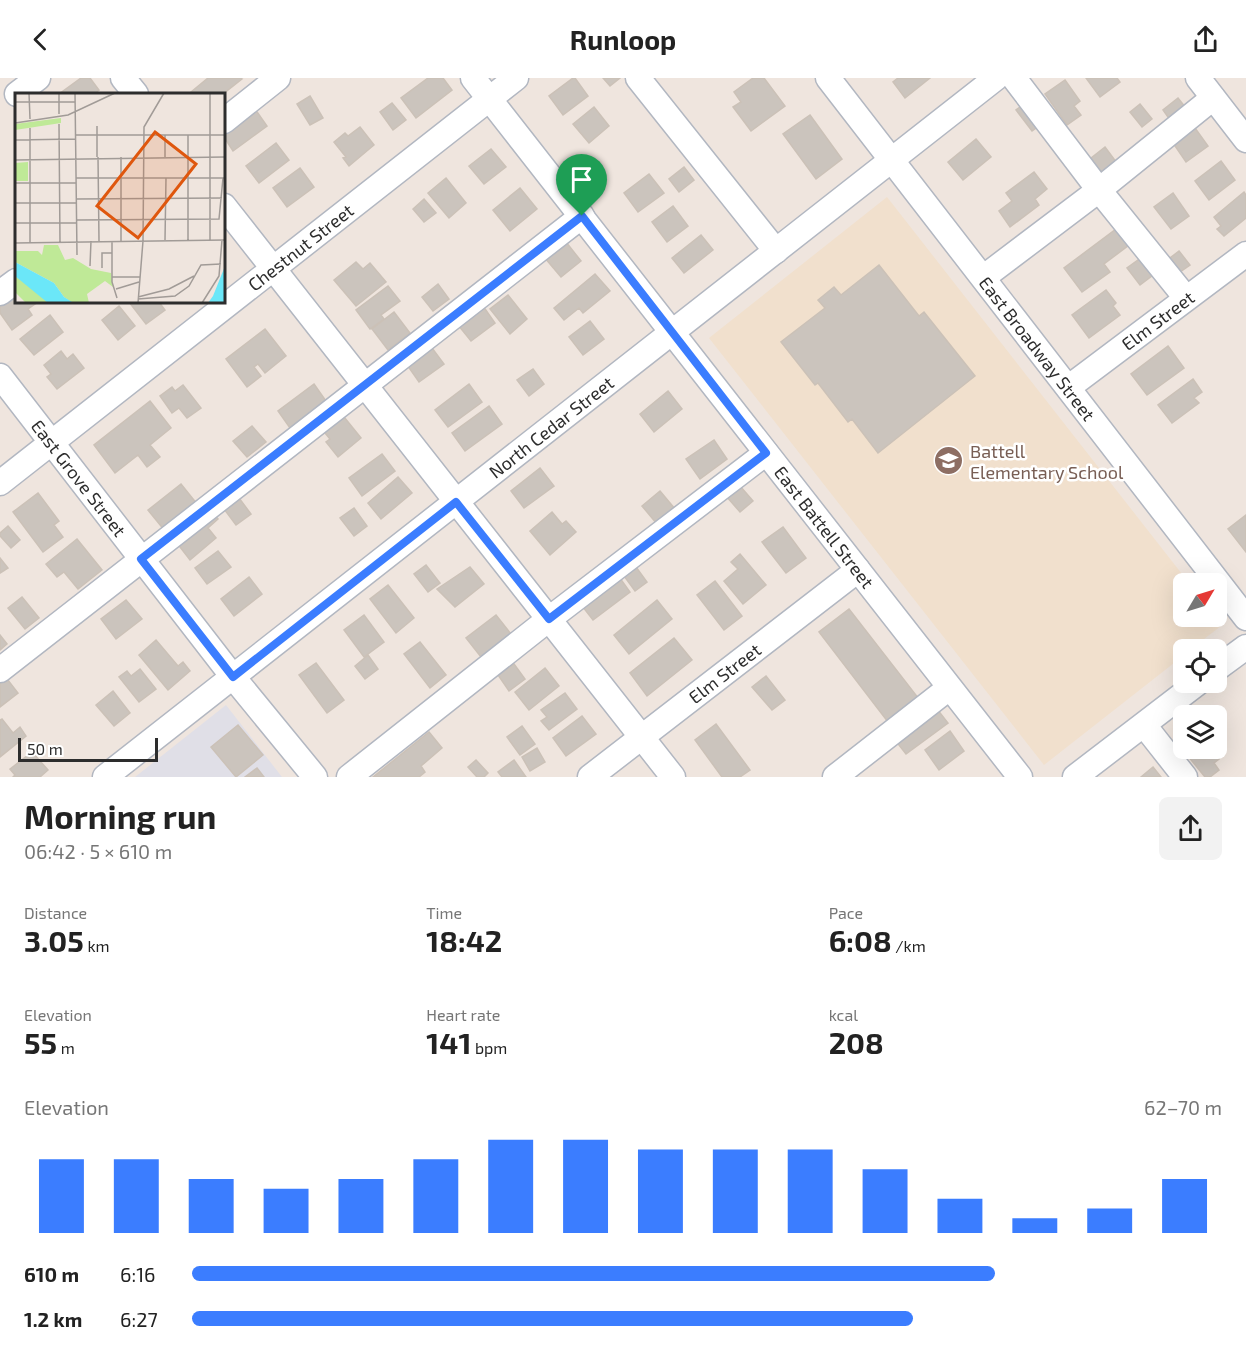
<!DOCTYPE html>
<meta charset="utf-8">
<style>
:root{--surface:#fff;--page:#f2f2f2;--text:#222;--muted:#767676;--accent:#3b7dff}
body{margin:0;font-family:"Exo 2",sans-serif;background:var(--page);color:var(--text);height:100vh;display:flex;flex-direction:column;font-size:22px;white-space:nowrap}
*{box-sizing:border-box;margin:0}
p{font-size:20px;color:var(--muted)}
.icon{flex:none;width:33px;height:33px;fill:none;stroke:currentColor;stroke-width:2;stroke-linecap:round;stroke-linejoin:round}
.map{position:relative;height:699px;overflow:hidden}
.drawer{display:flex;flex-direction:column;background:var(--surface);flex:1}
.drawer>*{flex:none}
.needle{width:39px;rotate:52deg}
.buttons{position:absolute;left:1173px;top:495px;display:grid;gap:12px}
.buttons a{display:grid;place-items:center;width:54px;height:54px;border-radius:9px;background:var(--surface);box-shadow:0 6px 24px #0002;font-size:30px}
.scale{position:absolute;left:18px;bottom:15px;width:140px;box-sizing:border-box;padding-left:6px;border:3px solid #2d2d2d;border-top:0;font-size:16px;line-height:21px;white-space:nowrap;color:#2d2d2d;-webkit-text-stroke:4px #fff;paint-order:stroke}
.pin{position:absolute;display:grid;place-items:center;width:51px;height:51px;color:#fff;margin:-62px -26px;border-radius:50% 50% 50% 0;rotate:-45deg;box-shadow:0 0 6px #0007}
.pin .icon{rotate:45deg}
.round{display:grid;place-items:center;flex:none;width:63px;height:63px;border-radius:9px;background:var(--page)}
.overview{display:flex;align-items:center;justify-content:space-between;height:102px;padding:0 24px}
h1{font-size:33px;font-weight:700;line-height:45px}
.metrics{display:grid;grid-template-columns:repeat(3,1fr);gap:9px;height:102px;padding:6px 24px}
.metrics div{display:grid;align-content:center}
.metrics b{font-size:30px;font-weight:700}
.metrics small{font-size:16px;font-weight:400}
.metrics p{font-size:16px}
.chart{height:168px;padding:12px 24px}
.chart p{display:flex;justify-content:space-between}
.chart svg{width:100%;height:108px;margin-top:6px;stroke:var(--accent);stroke-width:6}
ul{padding:0 24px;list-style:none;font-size:20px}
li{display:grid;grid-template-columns:96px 72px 1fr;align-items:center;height:45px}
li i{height:15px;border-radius:8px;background:var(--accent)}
header{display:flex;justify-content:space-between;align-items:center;height:78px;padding:0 24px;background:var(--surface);font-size:27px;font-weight:700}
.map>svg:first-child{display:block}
.industrial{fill:#e0dfe7}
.education{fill:#f1e0cd}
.building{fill:#cbc4bd;stroke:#cbc1b7;stroke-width:1.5}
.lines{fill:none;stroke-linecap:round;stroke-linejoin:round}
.minor-casing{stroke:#b2b7c1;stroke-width:27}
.minor{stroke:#fff;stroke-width:24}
.route-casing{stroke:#fff;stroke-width:12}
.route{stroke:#3b7dff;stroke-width:8}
.labels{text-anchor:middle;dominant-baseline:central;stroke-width:5;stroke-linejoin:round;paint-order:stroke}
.street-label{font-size:18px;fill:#2d2d2d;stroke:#fff}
.education-label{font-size:18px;fill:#785e54;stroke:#fff;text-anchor:start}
.inset-road{fill:none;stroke:#a19b97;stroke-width:1.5}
.view{fill:#df570e;fill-opacity:0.15;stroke:#df570e;stroke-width:3}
.inset-edge{fill:none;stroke:#2d2d2d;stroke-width:3}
</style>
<header><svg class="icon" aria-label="back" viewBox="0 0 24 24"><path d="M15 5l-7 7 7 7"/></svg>Runloop<svg class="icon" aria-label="share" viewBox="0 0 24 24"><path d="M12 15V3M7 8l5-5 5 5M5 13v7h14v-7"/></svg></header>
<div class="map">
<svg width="1246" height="699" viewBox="0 0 1246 699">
<rect width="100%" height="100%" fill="#efe5de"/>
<path class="industrial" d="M226 627 282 699H135Z"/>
<path class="education" d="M887 119 1189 505 1184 506V538L1214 539 1221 548 1191 571 1184 572 1183 578 1044 687 709 260Z"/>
<path class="building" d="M81 0H90L99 12 94 16H59Z
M208 0H240L242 1 223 16H193L191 14Z
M428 0H443L452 12 416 40 401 20Z
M573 0H575L588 18 563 37 549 18Z
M603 0H620L610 8Z
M753 0H764L785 28 751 53 733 29 741 24 734 14Z
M898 0H930L905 20 893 4Z
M1086 0H1117L1120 4 1100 19Z
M1065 2 1080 23 1074 28 1081 37 1067 47 1045 16Z
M310 18 323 40 310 47 297 26Z
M1178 20 1186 30 1170 42 1163 32Z
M1027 24 1043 45 1032 53 1016 32Z
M392 25 406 42 393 52 380 34Z
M1140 26 1152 41 1142 49 1130 34Z
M594 29 609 48 589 65 573 46Z
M255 31 267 48 233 73 224 59V54Z
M810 37 842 81 816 101 783 56Z
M360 49 374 67 349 88 343 80 346 79 334 64 345 55 348 58Z
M1195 50 1208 68 1186 84 1173 65Z
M976 61 991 79 963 102 948 84Z
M276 65 289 82 259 105 246 88Z
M1105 69 1117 85 1102 97 1090 81Z
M491 71 506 89 484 106 469 88Z
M1221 83 1235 102 1209 122 1195 103Z
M684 89 694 102 679 114 669 101Z
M300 90 314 109 287 129 273 110Z
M1034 94 1047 111 1035 121 1039 127 1010 149 999 133 1012 123 1006 115Z
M649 96 664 115 638 134 624 115Z
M446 100 466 125 449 140 428 115Z
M520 110 537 131 510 153 493 132Z
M1244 114 1246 117V140L1224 158 1217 151 1221 148 1214 139Z
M1173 115 1189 138 1171 151 1154 129Z
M424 121 436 135 424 144 413 131Z
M673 128 688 148 667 164 652 144Z
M1116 151 1129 167 1104 186 1110 194 1082 214 1064 190Z
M701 157 713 172 684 195 672 180Z
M566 164 581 183 561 199 545 180Z
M1179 173 1190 187 1180 194 1170 180Z
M1145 177 1157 194 1140 207 1127 190Z
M356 184 363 191 370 185 386 204 356 228 334 202Z
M879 187 919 238 924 234 975 298 878 375 852 341 848 344 818 305 815 307 781 264 825 230 818 222 834 209 841 217Z
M595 196 610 213 583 235 579 230 564 242 554 230Z
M438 206 449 221 433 233 422 219Z
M388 208 400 223 381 237 384 241 370 251 356 232Z
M16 211V224H38L28 231 32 237 12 252 0 235V224Z
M1106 212 1116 225 1113 228 1120 237 1089 260 1072 237Z
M508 217 527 241 510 256 490 231Z
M129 224H159L165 232 146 246Z
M119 228 135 248 118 262 102 242Z
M483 228 495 245 471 263 458 247Z
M394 234 410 255 388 272 372 251Z
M50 237 63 254 34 277 20 261Z
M590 243 604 261 583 277 569 259Z
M265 251 286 278 265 295 258 286 254 289 261 298 247 309 226 281Z
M429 266 444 286 419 304 405 284Z
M1168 268 1184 290 1147 317 1131 296Z
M61 273 67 281 73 276 84 290 57 311 47 299 51 296 44 287Z
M533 291 544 306 529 318 517 302Z
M1193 301 1202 314 1194 320 1199 325 1172 345 1158 327Z
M314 306 326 323 290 350 278 333Z
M469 306 482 324 448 349 435 332Z
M183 307 201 330 187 340 179 330 172 335 160 318 172 309 175 313Z
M668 313 682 331 654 354 640 336Z
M150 323 171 350 150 367 160 379 147 389 138 377 115 395 94 367Z
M489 328 502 346 465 373 452 355Z
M340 334 361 360 338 379 326 364 330 361 321 350Z
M252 348 266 364 247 379 233 363Z
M714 362 727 381 700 401 686 381Z
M382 376 395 393 362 418 349 400Z
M540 390 554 408 524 430 511 413Z
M398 399 412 415 381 441 368 425Z
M181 406 197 426 165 453 148 432Z
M740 408 753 423 740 434 727 419Z
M660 413 675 431 657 446 642 428Z
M38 415 59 443 54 447 63 459 43 474 13 434Z
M239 420 251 436 236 447 224 431Z
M354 430 367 448 354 458 340 440Z
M552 434 562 446 566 443 576 454 550 477 530 453Z
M213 435 218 441 208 450 216 460 190 482 177 465Z
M1246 437V474L1228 451Z
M8 448 20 462 11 470 0 458V455Z
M783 449 806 480 786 495 762 464Z
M77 461 102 492 78 511 64 494 57 499 46 486Z
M218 473 231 489 207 506 195 490Z
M740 476 766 507 743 526 724 503 738 491 731 484Z
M0 480 8 490 0 495Z
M426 487 440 505 428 514 414 496Z
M470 489 484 506 455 529 437 511Z
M636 489 647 504 635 513 624 498Z
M617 496 630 514 593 542 579 524Z
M249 499 262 516 234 538 221 521Z
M715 503 742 538 724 552 697 517Z
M388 507 414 540 396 555 370 521Z
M22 519 39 540 25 551 8 530Z
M126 522 142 541 116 561 101 541Z
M657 522 672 541 629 576 614 557Z
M849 531 919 621 888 644 819 554Z
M364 537 384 564 364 579 344 552Z
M496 537 511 556 481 579 466 560Z
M0 557 7 566 0 572Z
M674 560 692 582 647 618 630 595Z
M156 562 178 588 183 584 190 593 168 612 139 577Z
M420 564 446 597 430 610 404 576Z
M368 577 378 591 365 601 355 588Z
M316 585 344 622 327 635 299 597Z
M514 586 525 601 509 613 498 597Z
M545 590 559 608 529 632 515 614Z
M140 591 156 611 139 624 119 599 127 593 131 598Z
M4 597 18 615 0 629V600Z
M766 598 785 622 772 632 752 609Z
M113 613 130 635 114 648 96 627Z
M565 615 577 631 549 652 541 643 547 639 541 632Z
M937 631 948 645 906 676 895 662Z
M582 638 596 656 566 678 553 660Z
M2 641 13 655 20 649 26 658 0 679V642Z
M716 646 750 692 740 699H722L695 662Z
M238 647 263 677 236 699 211 669Z
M522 648 535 666 520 677 507 659Z
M950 653 964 673 939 692 925 672Z
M429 654 442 670 421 688 425 694 419 699H373Z
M1184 663V670H1211L1219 681 1214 685 1219 692 1210 699H1205L1179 667Z
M537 670 545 684 530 693 522 679Z
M32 674 48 692 40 699H13L15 697 10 691Z
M476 682 488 695 484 699H477L468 689Z
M514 682 526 699H502L498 694Z
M1153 689 1161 699H1141Z
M257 690 264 699H245Z"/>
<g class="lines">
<defs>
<g id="minor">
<path d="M123 0 136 16"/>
<path id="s1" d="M473 0 1020 699"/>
<path d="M638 0 776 173"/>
<path id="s2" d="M828 0 1246 540"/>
<path d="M1014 0 1099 112 1186 220"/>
<path d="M1198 0 1246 62"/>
<path d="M17 16 38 0"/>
<path d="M224 43 278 0"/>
<path d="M224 128 673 699"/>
<path d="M984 199 1099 112 1213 20"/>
<path d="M0 215 16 203"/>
<path id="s3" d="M0 298 233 599 315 699"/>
<path id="s4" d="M1069 309 1246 176"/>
<path id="s5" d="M0 405 516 0"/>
<path d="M1216 591 1246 569"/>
<path d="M0 592 582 138"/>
<path d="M1144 647 1185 699"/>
<path id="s6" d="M105 699 996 0"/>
<path d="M349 699 549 541 766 375"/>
<path id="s7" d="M590 699 858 492"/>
<path d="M835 699 949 610"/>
<path d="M1075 699 1199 604"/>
</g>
</defs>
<use href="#minor" class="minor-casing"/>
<use href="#minor" class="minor"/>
</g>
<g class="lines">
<defs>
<path id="route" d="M582 138 766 375 549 541 456 424 233 599 141 481Z"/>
</defs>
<use href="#route" class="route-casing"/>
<use href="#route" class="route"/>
</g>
<defs>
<symbol id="school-disc" viewBox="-11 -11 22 22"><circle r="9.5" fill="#8d6e63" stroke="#fff"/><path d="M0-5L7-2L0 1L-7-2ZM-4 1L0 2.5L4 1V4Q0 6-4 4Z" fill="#fff"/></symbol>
</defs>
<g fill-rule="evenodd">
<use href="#school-disc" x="932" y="366" width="33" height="33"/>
</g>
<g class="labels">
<g class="street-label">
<text stroke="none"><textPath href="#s5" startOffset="382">Chestnut Street</textPath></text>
<text stroke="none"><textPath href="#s4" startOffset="111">Elm Street</textPath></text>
<text stroke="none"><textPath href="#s2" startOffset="342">East Broadway Street</textPath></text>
<text stroke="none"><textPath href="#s6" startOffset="567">North Cedar Street</textPath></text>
<text stroke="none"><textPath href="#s3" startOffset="129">East Grove Street</textPath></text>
<text stroke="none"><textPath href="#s1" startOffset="570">East Battell Street</textPath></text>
<text stroke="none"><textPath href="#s7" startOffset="170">Elm Street</textPath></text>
</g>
<g class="education-label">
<text x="970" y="373">Battell<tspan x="970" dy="21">Elementary School</tspan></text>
</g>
</g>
<g transform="translate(15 15)">
<rect width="210" height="210" fill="#efe5de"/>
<path d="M46 25V30L0 37V31ZM13 69V88H0V70ZM29 152H43L50 167 58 165 76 176 96 180 98 194 90 188 72 201 74 210H58L49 204 39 190 0 169V158H23L27 162ZM0 183 20 197 33 210H11L0 199Z" fill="#bfe997"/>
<path d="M0 169 39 190 49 204 57 209 58 210H33L0 183ZM210 173V210H193L198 203Z" fill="#6be7f8"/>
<path class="inset-road" d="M14 0 15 26M44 0V21M60 0 62 162M0 9H60M0 30 53 22 100 0M44 31 45 150M82 33V64M15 35V150M61 42H210M0 47 61 46M83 64 84 148M106 64V148M150 64V42M0 67 210 64M61 85H210M0 90H61M61 106 207 105M0 110H61M62 127 204 126 208 85M0 130H62M150 147 151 85M173 147V42M195 147V0M97 148V189L102 205M0 150 210 147M75 173 76 148M87 175V160H97M97 184H125M101 196 124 189M123 204 154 196 179 183M123 206 160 203 174 193 186 172 206 171M123 210 128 148 129 34 149 0M187 210 204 183 207 147"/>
<path class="view" d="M140 39 181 71 123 145 82 113Z"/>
<rect width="210" height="210" class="inset-edge"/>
</g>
</svg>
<div class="buttons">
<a><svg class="needle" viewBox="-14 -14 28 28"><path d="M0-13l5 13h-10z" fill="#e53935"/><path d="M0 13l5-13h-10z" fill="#767676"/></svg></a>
<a><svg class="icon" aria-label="locate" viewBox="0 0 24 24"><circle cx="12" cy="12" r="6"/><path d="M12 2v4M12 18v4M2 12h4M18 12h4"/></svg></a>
<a><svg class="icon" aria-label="layers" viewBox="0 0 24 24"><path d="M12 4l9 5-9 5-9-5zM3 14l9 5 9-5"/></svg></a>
</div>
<div class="scale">50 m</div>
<div class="pin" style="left:582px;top:138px;background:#1e9e55"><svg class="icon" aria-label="arrive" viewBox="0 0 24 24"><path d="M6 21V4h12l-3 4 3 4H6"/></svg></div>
</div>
<section class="drawer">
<div class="overview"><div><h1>Morning run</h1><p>06:42 · 5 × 610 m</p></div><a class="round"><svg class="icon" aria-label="share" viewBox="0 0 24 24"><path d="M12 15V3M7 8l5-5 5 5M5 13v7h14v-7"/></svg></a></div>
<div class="metrics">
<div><p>Distance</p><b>3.05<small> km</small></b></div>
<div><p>Time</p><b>18:42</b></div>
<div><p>Pace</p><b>6:08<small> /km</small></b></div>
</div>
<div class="metrics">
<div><p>Elevation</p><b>55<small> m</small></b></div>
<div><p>Heart rate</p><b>141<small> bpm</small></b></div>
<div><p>kcal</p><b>208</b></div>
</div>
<div class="chart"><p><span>Elevation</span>62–70 m</p>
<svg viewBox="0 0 160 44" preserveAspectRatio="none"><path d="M5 44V14M15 44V14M25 44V22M35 44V26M45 44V22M55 44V14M65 44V6M75 44V6M85 44V10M95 44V10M105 44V10M115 44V18M125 44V30M135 44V38M145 44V34M155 44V22"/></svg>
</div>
<ul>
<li><b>610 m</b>6:16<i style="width:78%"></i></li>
<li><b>1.2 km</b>6:27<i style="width:70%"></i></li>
</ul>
</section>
